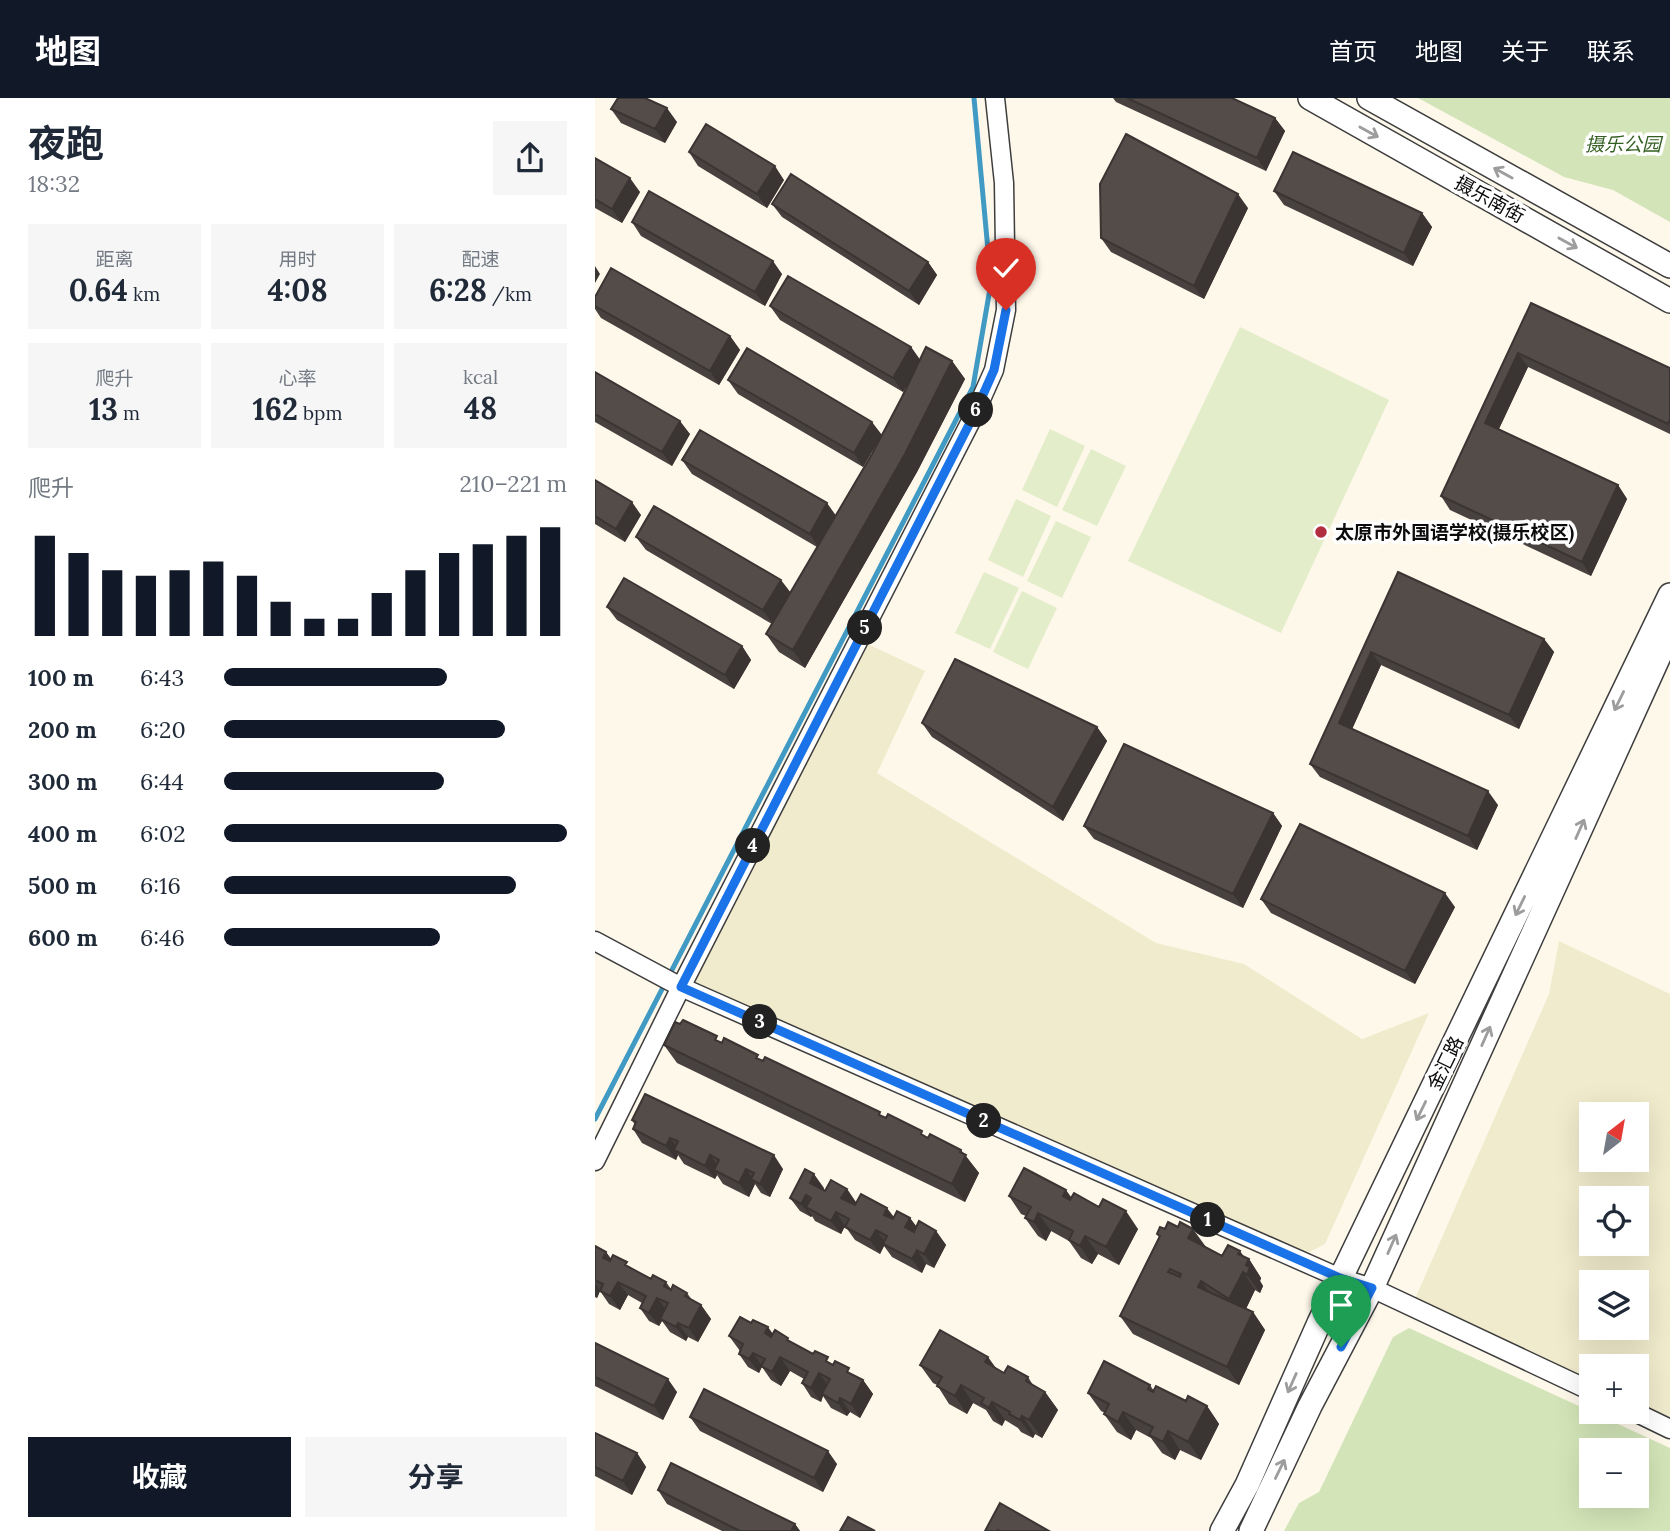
<!DOCTYPE html>
<html lang="zh">
<meta charset="utf-8">
<style>
:root{--surface:#fff;--page:#f6f6f7;--text:#1f2937;--muted:#747a83;--accent:#111827}
body{margin:0;font-family:Lora,"Noto Sans SC",serif;background:var(--page);color:var(--text);height:100vh;display:flex;flex-direction:column;font-size:26px;white-space:nowrap}
*{box-sizing:border-box;margin:0}
p{font-size:23px;color:var(--muted)}
.icon{flex:none;width:38px;height:38px;fill:none;stroke:currentColor;stroke-width:2;stroke-linecap:round;stroke-linejoin:round}
.map{position:relative;flex:1;overflow:hidden}
.side{display:flex;flex-direction:column;background:var(--surface);width:595px}
.side>*{flex:none}
.needle{width:46px;rotate:31deg}
.buttons{position:absolute;left:984px;top:1004px;display:grid;gap:14px}
.buttons a{display:grid;place-items:center;width:70px;height:70px;border-radius:0px;background:var(--surface);box-shadow:0 7px 28px #0002;font-size:35px}
.pin{position:absolute;display:grid;place-items:center;width:60px;height:60px;color:#fff;margin:-72px -30px;border-radius:50% 50% 50% 0;rotate:-45deg;box-shadow:0 0 7px #0007}
.pin .icon{rotate:45deg}
.km{position:absolute;width:35px;height:35px;margin:-18px;border-radius:50%;background:#222;color:#fff;font-size:19px;line-height:35px;text-align:center}
.round{display:grid;place-items:center;flex:none;width:74px;height:74px;border-radius:0px;background:var(--page)}
.overview{display:flex;align-items:center;justify-content:space-between;height:119px;padding:0 28px}
h1{font-size:38px;font-weight:700;line-height:52px}
.stats{display:grid;grid-template-columns:repeat(3,1fr);gap:10px;height:119px;padding:7px 28px}
.stats div{display:grid;align-content:center;border-radius:0px;background:var(--page);text-align:center}
.stats b{font-size:30px;font-weight:700}
.stats small{font-size:19px;font-weight:400}
.stats p{font-size:19px}
.chart{height:196px;padding:14px 28px}
.chart p{display:flex;justify-content:space-between}
.chart svg{width:100%;height:126px;margin-top:7px;stroke:var(--accent);stroke-width:6}
.action{display:flex;gap:14px;margin-top:auto;padding:14px 28px}
.action a{flex:1;height:80px;border-radius:0px;background:var(--accent);color:#fff;font-size:28px;font-weight:700;line-height:80px;text-align:center}
.action a+a{background:var(--page);color:var(--text)}
ul{padding:0 28px;list-style:none;font-size:23px}
li{display:grid;grid-template-columns:112px 84px 1fr;align-items:center;height:52px}
li i{height:18px;border-radius:9px;background:var(--accent)}
header{display:flex;align-items:center;gap:42px;box-sizing:border-box;height:98px;padding:0 35px;background:var(--accent);color:#fff}
header strong{font-size:33px}
nav{display:flex;gap:38px;margin-inline-start:auto;font-size:24px}
main{display:flex;flex:1;min-height:0}
.map>svg:first-child{display:block}
.farmland{fill:#f1ebcd;fill-rule:evenodd}
.green{fill:#d3e5b8;fill-rule:evenodd}
.pitch{fill:#e3edc9}
.lines{fill:none;stroke-linecap:round;stroke-linejoin:round}
.stream{stroke:#409ac3;stroke-width:5}
.minor-casing{stroke:#3e3e3e;stroke-width:21}
.tertiary-casing{stroke:#3e3e3e;stroke-width:26}
.minor{stroke:#fff;stroke-width:18}
.tertiary{stroke:#fff;stroke-width:23}
.wall{fill:#47413f}
.shaded-wall{fill:#3a3533}
.building{fill:#534c49;stroke:#3a3533;stroke-width:2;fill-rule:evenodd}
.oneway{stroke:#9d9d9d}
.route-casing{stroke:#fff;stroke-width:14}
.route{stroke:#1a73e8;stroke-width:9}
.poi-dot{fill:#b12e3f;stroke:#fff;stroke-width:2.5}
.labels{text-anchor:middle;dominant-baseline:central;stroke-width:7;stroke-linejoin:round;paint-order:stroke}
.park-label{font-size:19px;font-style:italic;fill:#335e21;stroke:#fff}
.street-label{font-size:19px;fill:#0b0b0b;stroke:#fff}
.poi-label{font-size:19px;font-weight:bold;fill:#0b0b0b;stroke:#fff;text-anchor:start}
</style>
<header>
<strong>地图</strong>
<nav><a>首页</a><a>地图</a><a>关于</a><a>联系</a></nav>
</header>
<main>
<section class="side">
<div class="overview"><div><h1>夜跑</h1><p>18:32</p></div><a class="round"><svg class="icon" aria-label="share" viewBox="0 0 24 24"><path d="M12 15V3M7 8l5-5 5 5M5 13v7h14v-7"/></svg></a></div>
<div class="stats">
<div><p>距离</p><b>0.64<small> km</small></b></div>
<div><p>用时</p><b>4:08</b></div>
<div><p>配速</p><b>6:28<small> /km</small></b></div>
</div>
<div class="stats">
<div><p>爬升</p><b>13<small> m</small></b></div>
<div><p>心率</p><b>162<small> bpm</small></b></div>
<div><p>kcal</p><b>48</b></div>
</div>
<div class="chart"><p><span>爬升</span>210–221 m</p>
<svg viewBox="0 0 160 44" preserveAspectRatio="none"><path d="M5 44V9M15 44V15M25 44V21M35 44V23M45 44V21M55 44V18M65 44V23M75 44V32M85 44V38M95 44V38M105 44V29M115 44V21M125 44V15M135 44V12M145 44V9M155 44V6"/></svg>
</div>
<ul>
<li><b>100 m</b>6:43<i style="width:65%"></i></li>
<li><b>200 m</b>6:20<i style="width:82%"></i></li>
<li><b>300 m</b>6:44<i style="width:64%"></i></li>
<li><b>400 m</b>6:02<i style="width:100%"></i></li>
<li><b>500 m</b>6:16<i style="width:85%"></i></li>
<li><b>600 m</b>6:46<i style="width:63%"></i></li>
</ul>
<div class="action"><a>收藏</a><a>分享</a></div>
</section>
<div class="map">
<svg width="1075" height="1433" viewBox="0 0 1075 1433">
<rect width="100%" height="100%" fill="#fef8eb"/>
<path class="farmland" d="M273 546 330 573 282 675 561 845 649 866 767 941 834 915 730 1146 710 1156 96 887Z
M964 843 1075 896V1320L1041 1305V1269H996V1284L819 1203 954 896ZM996 1017H1041V1062H996ZM996 1101H1041V1146H996ZM996 1185H1041V1230H996Z"/>
<path class="green" d="M823 0H1075V124L1018 92 969 79Z
M814 1230 1075 1350V1433H689L704 1405 724 1394 798 1239ZM996 1353H1041V1398H996Z"/>
<path class="pitch" d="M645 229 794 302 686 535 533 463Z
M455 331 490 348 462 409 427 392Z
M496 351 531 368 502 428 467 412Z
M421 401 456 418 428 479 393 462Z
M461 423 496 439 467 500 432 483Z
M389 474 424 490 395 551 360 535Z
M427 493 462 510 433 571 398 554Z"/>
<g class="lines">
<path class="stream" d="M0 1021 378 289 396 185 379 0"/>
<defs>
<path id="minor" d="M0 843 86 889 745 1180 777 1190 996 1293
M0 1063 86 889 379 317 399 272 411 212 409 85 400 0
M1040 1314 1075 1331"/>
<path id="tertiary" d="M715 0 1075 203
M774 0 1075 168
M627 1433 652 1387 724 1225 1075 497
M656 1433 715 1308 777 1190 1075 534"/>
</defs>
<use href="#minor" class="minor-casing"/>
<use href="#tertiary" class="tertiary-casing"/>
<use href="#minor" class="minor"/>
<use href="#tertiary" class="tertiary"/>
</g>
<path class="wall" d="M518 0H637L680 20 690 33 671 73 521 4Z
M16 11 82 24 70 45 26 25Z
M94 54 189 82 172 110 103 68Z
M0 60 45 94 27 125 0 110Z
M679 93 827 115 837 129 818 168 689 107Z
M177 106 333 164 342 177 324 207 187 119Z
M653 110 609 201 516 154 506 140Z
M37 124 187 176 170 208 46 138Z
M0 199 135 238 145 252 124 287 6 220 0 211Z
M936 205 1075 270V336L933 269 904 331 1023 387 1032 401 996 478 855 412 846 398Z
M175 208 316 249 325 262 357 263 370 281 322 374 210 570 184 554 171 536 177 526 51 452 41 439 195 495 222 449 97 376 87 362 241 417 277 356 285 340 268 369 143 296 133 282 287 337 307 299 319 275 308 294 185 222Z
M0 274 95 336 77 368 0 324Z
M0 382 46 417 30 444 0 426Z
M803 474 949 541 959 554 924 631 786 567 757 631 903 707 882 752 725 679 715 666Z
M12 509 147 548 156 562 139 591 22 522Z
M327 625 502 629 512 643 468 723 337 639Z
M678 715 687 728 648 810 499 741 489 728Z
M666 801 860 809 820 886 676 815Z
M85 926 370 1057 384 1075 370 1104 82 965 69 947Z
M37 1022 188 1071 175 1099 166 1095 160 1086 154 1099 128 1086 122 1077 120 1081 89 1066 83 1057 81 1062 47 1045 38 1031 40 1027Z
M229 1090 228 1092 230 1093 252 1091 261 1104 299 1119 315 1120 321 1129 341 1133 351 1147 339 1170 331 1166 327 1175 297 1159 289 1148 285 1156 260 1142 250 1128 246 1136 220 1123 217 1118 216 1119 205 1113 195 1100Z
M414 1098 476 1100 543 1131 524 1167 503 1156 497 1166 486 1160 474 1143 456 1133 451 1143 443 1138 430 1120 431 1118 426 1116Z
M562 1136 611 1149 627 1158 650 1159 654 1161 666 1180 665 1183 668 1188 665 1195 660 1192 651 1211 658 1214 670 1232 644 1287 538 1236 525 1218 564 1139Z
M0 1148 11 1154 16 1161 56 1181 71 1184 76 1191 92 1195 97 1202 106 1207 116 1221 103 1244 93 1239 91 1243 75 1234 67 1223 64 1228 54 1223 45 1210 47 1205 33 1197 25 1212 14 1206 5 1193 2 1200 0 1199Z
M178 1236 197 1245 268 1282 278 1296 265 1320 255 1314 252 1318 236 1310 228 1298 226 1304 216 1299 207 1285 209 1281 195 1273 186 1288 176 1282 167 1269 164 1275 153 1269 144 1256 145 1253 134 1238Z
M0 1245 82 1294 68 1322 0 1288Z
M325 1267 402 1271 409 1275 433 1279 438 1287 450 1294 463 1312 447 1340 440 1336 438 1340 426 1334 423 1330 410 1322 407 1328 398 1323 391 1312 378 1305 372 1316 354 1306 342 1287 338 1285Z
M555 1287 559 1293 591 1303 612 1308 624 1326 606 1362 585 1352 580 1362 567 1355 556 1340 541 1332 536 1342 522 1334 509 1316 510 1315 506 1313 493 1295Z
M95 1319 242 1366 228 1394 105 1333Z
M0 1335 42 1355 51 1369 37 1397 0 1378Z
M63 1392 200 1426 205 1433H127L72 1406Z"/>
<path class="shaded-wall" d="M72 10 82 24 70 45 60 31Z
M680 20 690 33 671 73 662 60Z
M180 68 189 82 172 110 162 96Z
M35 80 45 94 27 125 17 111Z
M643 96 653 110 609 201 599 188Z
M827 115 837 129 818 168 809 155Z
M178 163 187 176 170 208 160 194Z
M333 164 342 177 324 207 314 193Z
M0 168 5 176 0 185Z
M135 238 145 252 124 287 115 273Z
M316 249 326 263 308 294 298 280Z
M923 255 933 269 900 339 890 325Z
M357 263 370 281 322 374 210 570 198 552Z
M85 323 95 336 77 368 67 354Z
M277 324 287 337 268 369 259 355Z
M1023 387 1032 401 996 478 987 464Z
M37 404 46 417 30 444 21 431Z
M232 405 242 419 224 450 215 436Z
M186 482 196 495 178 526 168 512Z
M949 541 959 554 924 631 914 617Z
M147 548 156 562 139 591 130 577Z
M776 554 786 567 754 638 744 625Z
M502 629 512 643 468 723 458 709Z
M893 693 903 707 882 752 873 738Z
M678 715 687 728 648 810 638 796Z
M850 795 860 809 820 886 810 873Z
M75 1040 85 1053 79 1052 83 1057 81 1062 71 1048Z
M366 1052 384 1075 370 1104 357 1086Z
M115 1057 125 1071 119 1072 122 1077 120 1081 110 1068Z
M179 1057 188 1071 175 1099 165 1086Z
M151 1071 159 1082 156 1081 160 1086 154 1099 144 1085Z
M219 1076 229 1090 225 1098 215 1085Z
M252 1091 261 1105 256 1114 246 1100Z
M471 1092 484 1110 468 1098Z
M211 1097 220 1111 211 1109 217 1118 216 1119 206 1106Z
M292 1110 302 1123 289 1117Z
M531 1113 543 1131 524 1167 511 1149Z
M241 1114 250 1128 246 1136 236 1123Z
M443 1115 456 1133 451 1143 439 1124Z
M315 1120 325 1133 319 1143 310 1129Z
M598 1131 611 1149 593 1140Z
M281 1132 291 1145 288 1146 289 1148 285 1156 275 1142Z
M341 1133 351 1147 339 1170 329 1156Z
M490 1138 503 1156 497 1166 485 1148Z
M322 1152 331 1166 327 1175 317 1161Z
M645 1153 653 1164 654 1161 666 1180 665 1183 668 1188 665 1195 652 1177 643 1156Z
M11 1154 21 1168 8 1160Z
M648 1174 660 1192 647 1219 634 1201Z
M606 1183 619 1201 603 1189Z
M23 1184 33 1197 25 1212 15 1198Z
M0 1185 5 1193 2 1200 0 1197Z
M62 1200 72 1213 65 1221 67 1223 64 1228 54 1215Z
M106 1207 116 1221 103 1244 94 1230Z
M658 1214 670 1232 644 1287 632 1269Z
M83 1225 93 1239 91 1243 81 1229Z
M173 1229 183 1243 170 1235Z
M158 1255 167 1268 164 1275 154 1261Z
M185 1259 195 1273 186 1288 177 1274Z
M393 1259 406 1277 390 1264Z
M224 1275 234 1289 227 1296 228 1298 226 1304 216 1290Z
M73 1281 82 1294 68 1322 59 1308Z
M268 1282 278 1296 265 1320 256 1306Z
M366 1287 378 1305 372 1316 360 1298Z
M450 1294 463 1312 447 1340 434 1322Z
M245 1300 255 1314 252 1318 243 1305Z
M397 1304 410 1322 407 1328 394 1310Z
M612 1308 624 1326 606 1362 593 1344Z
M528 1314 541 1332 536 1342 523 1324Z
M427 1318 440 1336 438 1340 425 1322Z
M573 1333 585 1352 580 1362 568 1344Z
M233 1353 242 1366 228 1394 219 1380Z
M42 1355 51 1369 37 1397 28 1383Z
M200 1426 205 1433H196Z"/>
<path class="building" d="M23 0H50L72 10 60 31 16 11Z
M532 0H637L680 20 662 60Z
M111 26 180 68 162 96 94 54Z
M531 36 643 96 599 188 506 140 505 86Z
M698 54 827 115 809 155 679 93Z
M0 60 35 80 17 111 0 101Z
M196 76 333 164 314 193 177 106Z
M54 93 178 163 160 194 37 124Z
M16 170 135 238 115 273 0 208V199Z
M193 178 316 249 298 280 175 208Z
M936 205 1075 270V321L1073 326 923 255 890 325 1023 387 987 464 846 398Z
M331 249 357 263 310 356 198 552 171 536 277 356 307 299Z
M152 250 277 324 259 355 133 282Z
M0 274 85 323 67 354 0 316Z
M105 332 232 405 215 436 87 362Z
M0 382 37 404 21 431 0 418Z
M59 408 186 482 168 512 41 439Z
M803 474 949 541 914 617 776 554 744 625 893 693 873 738 715 666Z
M29 480 147 548 130 577 12 509Z
M360 561 502 629 458 709 327 625Z
M529 646 678 715 638 796 489 728Z
M705 726 850 795 810 873 666 801Z
M88 922 122 938 120 942 127 945 129 940 163 957 161 960 168 963 170 959 285 1014 284 1017 291 1020 293 1016 327 1033 326 1036 333 1040 335 1036 366 1052 365 1054 371 1057 357 1086 69 947 80 924 85 926Z
M50 996 179 1057 165 1086 156 1081 159 1075 151 1071 144 1085 119 1072 124 1062 115 1057 110 1068 79 1052 83 1043 75 1040 71 1048 38 1031 41 1024 37 1022Z
M429 1070 471 1092 468 1098 475 1102 479 1095 504 1109 508 1101 531 1113 511 1149 490 1138 485 1148 474 1142 478 1133 443 1115 439 1124 430 1120 436 1109 414 1098Z
M210 1071 219 1076 215 1085 230 1093 236 1082 252 1091 246 1100 260 1107 266 1096 292 1110 289 1117 298 1121 302 1113 315 1120 310 1129 319 1134 324 1123 341 1133 329 1156 322 1152 317 1161 288 1146 292 1138 281 1132 275 1142 250 1129 254 1121 241 1114 236 1123 211 1109 216 1100 211 1097 206 1106 195 1100Z
M573 1124 583 1129 585 1124 598 1131 593 1140 627 1158 633 1147 645 1153 643 1156 654 1161 651 1167 655 1169 652 1177 648 1174 634 1201 606 1183 603 1189 658 1214 632 1269 525 1218 565 1138 562 1136 565 1129 570 1131ZM575 1171 586 1176 585 1179 573 1174Z
M0 1148 11 1154 8 1160 15 1163 18 1157 32 1164 30 1167 56 1181 58 1177 71 1184 69 1188 76 1192 78 1187 92 1195 90 1198 106 1207 94 1230 83 1225 81 1229 65 1221 73 1205 62 1200 54 1215 45 1210 51 1198 23 1184 15 1198 5 1193 8 1186 0 1182Z
M145 1219 156 1225 158 1222 173 1229 170 1235 176 1239 180 1232 193 1240 192 1242 218 1256 220 1253 233 1259 231 1263 238 1267 240 1263 254 1270 252 1274 268 1282 256 1306 245 1300 243 1305 227 1296 235 1281 224 1275 216 1290 207 1285 213 1274 185 1259 177 1274 166 1268 170 1261 158 1255 154 1261 144 1256 148 1246 134 1238Z
M345 1232 393 1259 390 1264 409 1275 413 1268 433 1279 431 1283 450 1294 434 1322 427 1318 425 1322 414 1316 415 1314 397 1304 394 1310 386 1305 389 1300 366 1287 360 1298 342 1288 347 1279 325 1267Z
M0 1245 73 1281 59 1308 0 1279Z
M509 1263 555 1287 553 1291 558 1294 561 1288 591 1303 593 1298 612 1308 593 1344 573 1333 568 1344 554 1337 558 1329 528 1314 523 1324 509 1316 514 1306 493 1295Z
M109 1291 233 1353 219 1380 95 1319Z
M0 1335 42 1355 28 1383 0 1369Z
M76 1365 200 1426 196 1433H145L63 1392Z
M405 1405 454 1433H405L403 1432 402 1433H390Z
M253 1419 280 1433H245Z"/>
<defs><path id="oneway-shaft" d="M-6 0H5M1.5-3L5.5 0L1.5 3" fill="none" stroke-width="1.6" stroke-linecap="round" stroke-linejoin="round" transform="scale(1.75)"/></defs>
<g class="oneway">
<use href="#oneway-shaft" transform="translate(774 34) rotate(29)"/>
<use href="#oneway-shaft" transform="translate(908 75) rotate(-151)"/>
<use href="#oneway-shaft" transform="translate(973 145) rotate(29)"/>
<use href="#oneway-shaft" transform="translate(1024 603) rotate(116)"/>
<use href="#oneway-shaft" transform="translate(985 731) rotate(-66)"/>
<use href="#oneway-shaft" transform="translate(925 808) rotate(116)"/>
<use href="#oneway-shaft" transform="translate(891 938) rotate(-66)"/>
<use href="#oneway-shaft" transform="translate(826 1013) rotate(116)"/>
<use href="#oneway-shaft" transform="translate(797 1146) rotate(-66)"/>
<use href="#oneway-shaft" transform="translate(697 1285) rotate(114)"/>
<use href="#oneway-shaft" transform="translate(685 1371) rotate(-64)"/>
</g>
<g class="lines">
<defs>
<path id="route" d="M411 212 399 272 379 317 86 889 745 1180 777 1190 746 1249"/>
</defs>
<use href="#route" class="route-casing"/>
<use href="#route" class="route"/>
</g>
<circle class="poi-dot" cx="726" cy="434" r="7"/>
<g class="labels">
<g class="park-label">
<text x="1028" y="46">摄乐公园</text>
</g>
<g class="street-label">
<text transform="translate(895 101) rotate(29)">摄乐南街</text>
<text transform="translate(850 965) rotate(-64)">金汇路</text>
</g>
<g class="poi-label">
<text x="740" y="434">太原市外国语学校(摄乐校区)</text>
</g>
</g>
</svg>
<div class="buttons">
<a><svg class="needle" viewBox="-14 -14 28 28"><path d="M0-13l5 13h-10z" fill="#e53935"/><path d="M0 13l5-13h-10z" fill="#747a83"/></svg></a>
<a><svg class="icon" aria-label="locate" viewBox="0 0 24 24"><circle cx="12" cy="12" r="6"/><path d="M12 2v4M12 18v4M2 12h4M18 12h4"/></svg></a>
<a><svg class="icon" aria-label="layers" viewBox="0 0 24 24"><path d="M12 4l9 5-9 5-9-5zM3 14l9 5 9-5"/></svg></a>
<a>+</a>
<a>−</a>
</div>
<div class="pin" style="left:746px;top:1249px;background:#1e9e55"><svg class="icon" aria-label="arrive" viewBox="0 0 24 24"><path d="M6 21V4h12l-3 4 3 4H6"/></svg></div>
<div class="pin" style="left:411px;top:212px;background:#d93025"><svg class="icon" aria-label="check" viewBox="0 0 24 24"><path d="M5 12l5 5 9-10"/></svg></div>
<b class="km" style="left:613px;top:1122px">1</b>
<b class="km" style="left:389px;top:1023px">2</b>
<b class="km" style="left:165px;top:924px">3</b>
<b class="km" style="left:158px;top:748px">4</b>
<b class="km" style="left:270px;top:530px">5</b>
<b class="km" style="left:381px;top:312px">6</b>
</div>
</main>
